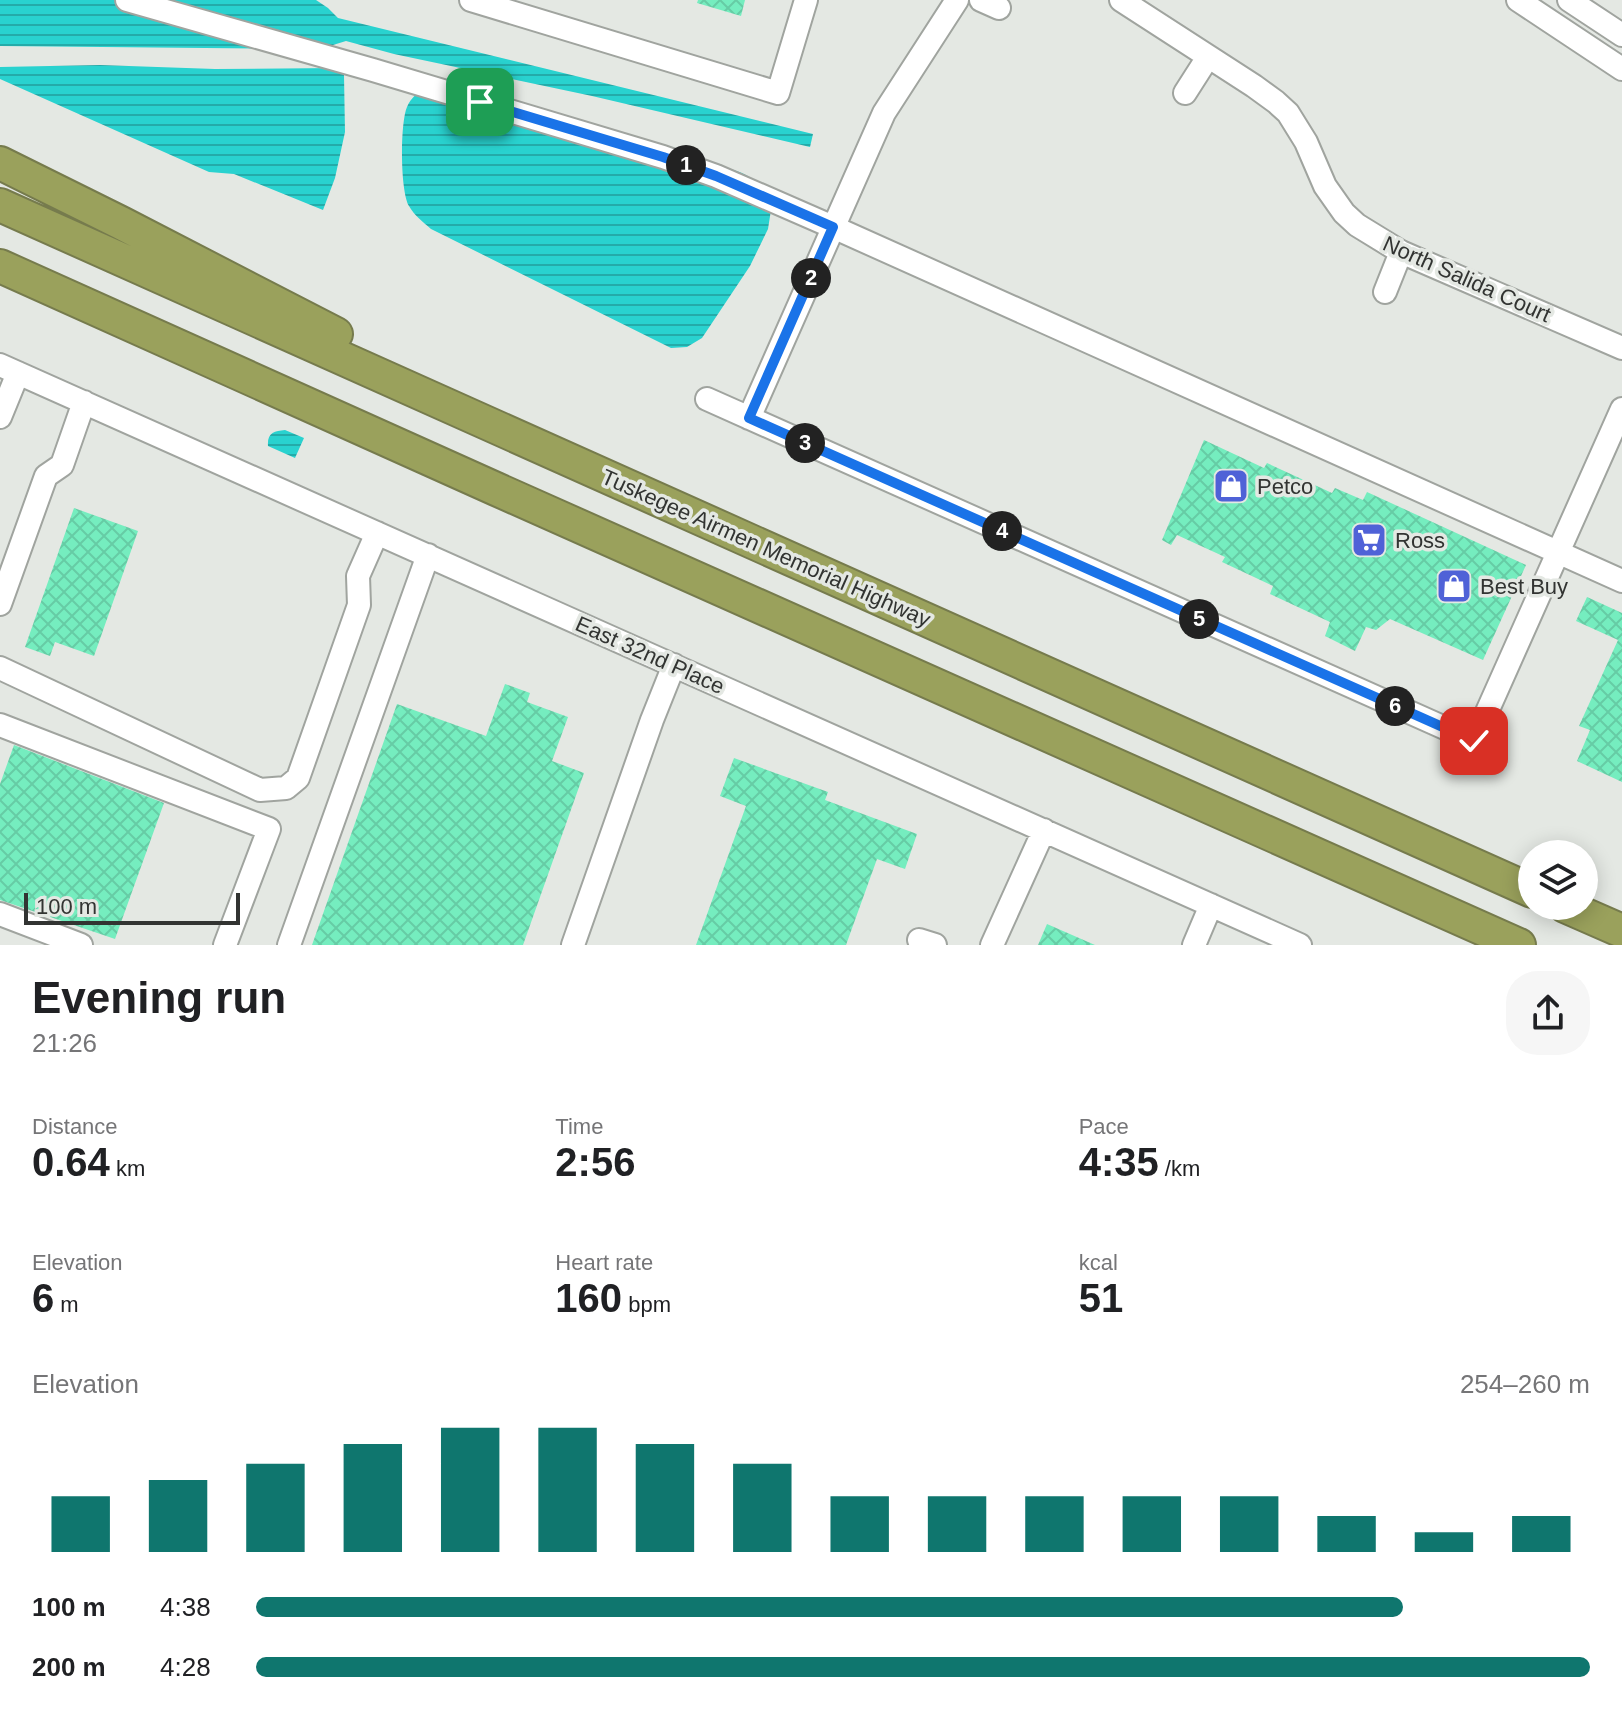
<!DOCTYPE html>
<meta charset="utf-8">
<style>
:root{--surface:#fff;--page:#f6f6f6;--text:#202124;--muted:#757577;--accent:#0f766e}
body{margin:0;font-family:Helvetica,sans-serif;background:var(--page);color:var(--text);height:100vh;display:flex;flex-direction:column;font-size:30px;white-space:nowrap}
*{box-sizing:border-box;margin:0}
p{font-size:26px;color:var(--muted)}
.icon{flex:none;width:44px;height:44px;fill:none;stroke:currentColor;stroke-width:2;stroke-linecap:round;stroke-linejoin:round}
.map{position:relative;height:945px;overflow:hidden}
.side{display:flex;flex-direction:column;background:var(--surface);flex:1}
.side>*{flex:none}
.tools{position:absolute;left:1518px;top:840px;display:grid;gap:16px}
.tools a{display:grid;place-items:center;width:80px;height:80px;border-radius:50%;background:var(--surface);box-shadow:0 4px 20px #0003;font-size:40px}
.scale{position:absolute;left:24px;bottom:20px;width:216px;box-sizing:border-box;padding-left:8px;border:4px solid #323432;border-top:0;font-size:22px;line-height:28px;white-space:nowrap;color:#323432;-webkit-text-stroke:6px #e4e8e3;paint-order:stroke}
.pin{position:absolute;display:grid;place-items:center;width:68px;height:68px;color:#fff;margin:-34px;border-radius:16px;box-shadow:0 4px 12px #0006}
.km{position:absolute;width:40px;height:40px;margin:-20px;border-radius:50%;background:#222;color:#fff;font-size:22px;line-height:40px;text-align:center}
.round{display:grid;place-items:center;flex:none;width:84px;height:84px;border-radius:32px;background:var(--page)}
.head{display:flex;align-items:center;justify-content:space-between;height:136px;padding:0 32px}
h1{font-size:44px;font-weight:700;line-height:60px}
.stats{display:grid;grid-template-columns:repeat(3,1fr);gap:12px;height:136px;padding:8px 32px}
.stats div{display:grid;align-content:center}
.stats b{font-size:40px;font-weight:700}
.stats small{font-size:22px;font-weight:400}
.stats p{font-size:22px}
.chart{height:224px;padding:16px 32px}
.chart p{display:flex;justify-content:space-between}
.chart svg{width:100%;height:144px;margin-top:8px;stroke:var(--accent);stroke-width:6}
ul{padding:0 32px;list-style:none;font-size:26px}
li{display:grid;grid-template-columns:128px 96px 1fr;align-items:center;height:60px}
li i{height:20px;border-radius:10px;background:var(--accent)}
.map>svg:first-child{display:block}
.water{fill:url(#water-rules)}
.building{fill:url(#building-cross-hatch)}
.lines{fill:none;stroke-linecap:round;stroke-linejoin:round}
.minor-casing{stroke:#a0a49f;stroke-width:26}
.highway-casing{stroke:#767b4d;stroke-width:36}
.minor{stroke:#fff;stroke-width:22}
.highway{stroke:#9aa15c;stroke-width:32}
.route-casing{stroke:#fff;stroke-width:16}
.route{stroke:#1a73e8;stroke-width:10}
.labels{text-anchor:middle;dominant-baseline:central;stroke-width:7;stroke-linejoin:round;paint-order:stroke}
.street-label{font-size:22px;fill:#323432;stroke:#e4e8e3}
.poi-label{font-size:22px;fill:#323432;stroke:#e4e8e3;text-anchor:start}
</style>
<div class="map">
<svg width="1622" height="945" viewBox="0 0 1622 945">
<defs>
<pattern id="water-rules" width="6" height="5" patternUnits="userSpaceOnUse" patternTransform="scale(2)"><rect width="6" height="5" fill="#29d2cf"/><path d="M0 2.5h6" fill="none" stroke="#24aba9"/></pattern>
<pattern id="building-cross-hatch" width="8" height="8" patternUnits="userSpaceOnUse" patternTransform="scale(2)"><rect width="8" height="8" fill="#75edbf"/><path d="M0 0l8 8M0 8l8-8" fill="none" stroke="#66cca5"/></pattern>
</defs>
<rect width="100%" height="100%" fill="#e4e8e3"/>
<path class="water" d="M0 0H316L328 8 338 18 813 134 810 147 592 96 394 54 346 41 320 49 0 46Z
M100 65 215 69 337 68 344 75 345 132 335 178 323 210 234 174 209 172 0 79V67Z
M424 89H442L668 146 742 173 757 181 768 196 771 210 768 229 750 266 702 338 687 347 671 348 431 229C423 222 414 215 409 206 400 191 400 123 407 107 411 98 416 94 424 89Z
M285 430 304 438 295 458 268 446C267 433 274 431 285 430Z"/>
<path class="building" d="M698 0H745L741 16 697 3Z
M1204 440 1264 468 1267 463 1332 493 1335 488 1363 500 1367 492 1526 565 1483 660 1390 619 1376 630 1366 627 1355 651 1325 636 1330 622 1270 594 1273 586 1222 562 1225 557 1177 535 1171 545 1162 540Z
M74 508 138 531 94 656 55 642 50 656 25 647Z
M1587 597 1622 613V782L1577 761 1590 730 1579 726 1618 640 1576 621Z
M505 684 530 693 527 702 568 717 552 761 584 773 523 945H312L397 704 486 736Z
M14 745 164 803 115 939 0 900V784Z
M734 758 828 792 825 800 917 834 905 869 877 859 846 945H696L746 806 720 796Z
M1047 924 1095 945H1038Z"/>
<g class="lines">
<defs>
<path id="minor" d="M127 0 373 70 663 157 716 176 833 227 1622 581
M471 0 778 93 806 0
M981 0 999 8
M1121 0 1254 86 1276 102 1288 113 1306 142 1325 186 1344 213 1357 225 1401 252 1622 348
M1518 0 1622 69
M1569 0 1622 35
M1185 93 1208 57
M1385 292 1401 252
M0 365 1300 945
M707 399 1474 741 1622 409
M0 417 18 373
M749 418 884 113 957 0
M0 604 46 476 62 465 84 402
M0 668 260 790 286 788 298 778 359 605 358 576 377 533
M0 725 269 829 225 945
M0 914 81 945
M919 940 935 945
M289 945 428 555
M573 945 652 720 674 665
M992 945 1044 830
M1194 945 1211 905"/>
<path id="highway" d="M0 163 121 223 336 334
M0 205 1532 891
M0 266 496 489 1519 945
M1565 906 1622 931"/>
</defs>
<use href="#minor" class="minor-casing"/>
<use href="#highway" class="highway-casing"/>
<use href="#minor" class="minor"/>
<use href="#highway" class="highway"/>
</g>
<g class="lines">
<defs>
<path id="route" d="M480 102 663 157 716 176 833 227 749 418 1474 741"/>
</defs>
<use href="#route" class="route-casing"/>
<use href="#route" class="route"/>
</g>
<defs>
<symbol id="shop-square" viewBox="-11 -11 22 22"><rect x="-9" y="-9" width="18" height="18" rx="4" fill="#4f62d7" stroke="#e4e8e3"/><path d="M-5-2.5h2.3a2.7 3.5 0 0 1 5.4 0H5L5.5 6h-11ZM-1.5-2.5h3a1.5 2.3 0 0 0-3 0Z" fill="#fff"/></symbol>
<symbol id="supermarket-square" viewBox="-11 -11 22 22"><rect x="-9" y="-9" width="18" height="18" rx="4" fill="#4f62d7" stroke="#e4e8e3"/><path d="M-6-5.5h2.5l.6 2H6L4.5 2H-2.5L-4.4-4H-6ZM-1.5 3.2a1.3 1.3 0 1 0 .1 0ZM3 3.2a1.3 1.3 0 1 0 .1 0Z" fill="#fff"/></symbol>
</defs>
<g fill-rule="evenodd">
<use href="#shop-square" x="1211" y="466" width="40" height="40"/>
<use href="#supermarket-square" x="1349" y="520" width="40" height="40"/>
<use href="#shop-square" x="1434" y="566" width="40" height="40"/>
</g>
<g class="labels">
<g class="street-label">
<text transform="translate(1467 279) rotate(24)">North Salida Court</text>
<text transform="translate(766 548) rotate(24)">Tuskegee Airmen Memorial Highway</text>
<text transform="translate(650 655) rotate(24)">East 32nd Place</text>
</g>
<g class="poi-label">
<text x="1257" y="486">Petco</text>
<text x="1395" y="540">Ross</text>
<text x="1480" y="586">Best Buy</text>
</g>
</g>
</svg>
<div class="tools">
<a><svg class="icon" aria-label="layers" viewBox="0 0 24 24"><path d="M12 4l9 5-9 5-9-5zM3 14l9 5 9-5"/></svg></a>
</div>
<div class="scale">100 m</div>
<div class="pin" style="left:480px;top:102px;background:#1e9e55"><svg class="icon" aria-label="arrive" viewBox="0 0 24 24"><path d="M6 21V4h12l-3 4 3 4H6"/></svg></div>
<div class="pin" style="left:1474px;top:741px;background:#d93025"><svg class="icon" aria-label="check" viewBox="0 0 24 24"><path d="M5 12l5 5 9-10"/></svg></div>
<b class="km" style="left:686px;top:165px">1</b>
<b class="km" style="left:811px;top:278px">2</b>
<b class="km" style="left:805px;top:443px">3</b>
<b class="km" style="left:1002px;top:531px">4</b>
<b class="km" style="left:1199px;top:619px">5</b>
<b class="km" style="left:1395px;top:706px">6</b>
</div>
<section class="side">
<div class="head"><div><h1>Evening run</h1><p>21:26</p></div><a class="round"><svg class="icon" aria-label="share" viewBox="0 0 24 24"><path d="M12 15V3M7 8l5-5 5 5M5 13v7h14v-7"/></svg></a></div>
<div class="stats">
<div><p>Distance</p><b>0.64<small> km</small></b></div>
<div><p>Time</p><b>2:56</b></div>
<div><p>Pace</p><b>4:35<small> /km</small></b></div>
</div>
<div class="stats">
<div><p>Elevation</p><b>6<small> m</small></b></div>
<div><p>Heart rate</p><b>160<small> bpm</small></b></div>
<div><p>kcal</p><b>51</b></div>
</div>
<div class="chart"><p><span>Elevation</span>254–260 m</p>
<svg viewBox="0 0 160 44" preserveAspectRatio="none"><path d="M5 44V27M15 44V22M25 44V17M35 44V11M45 44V6M55 44V6M65 44V11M75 44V17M85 44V27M95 44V27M105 44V27M115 44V27M125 44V27M135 44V33M145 44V38M155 44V33"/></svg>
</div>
<ul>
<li><b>100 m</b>4:38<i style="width:86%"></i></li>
<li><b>200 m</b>4:28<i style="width:100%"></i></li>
</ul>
</section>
